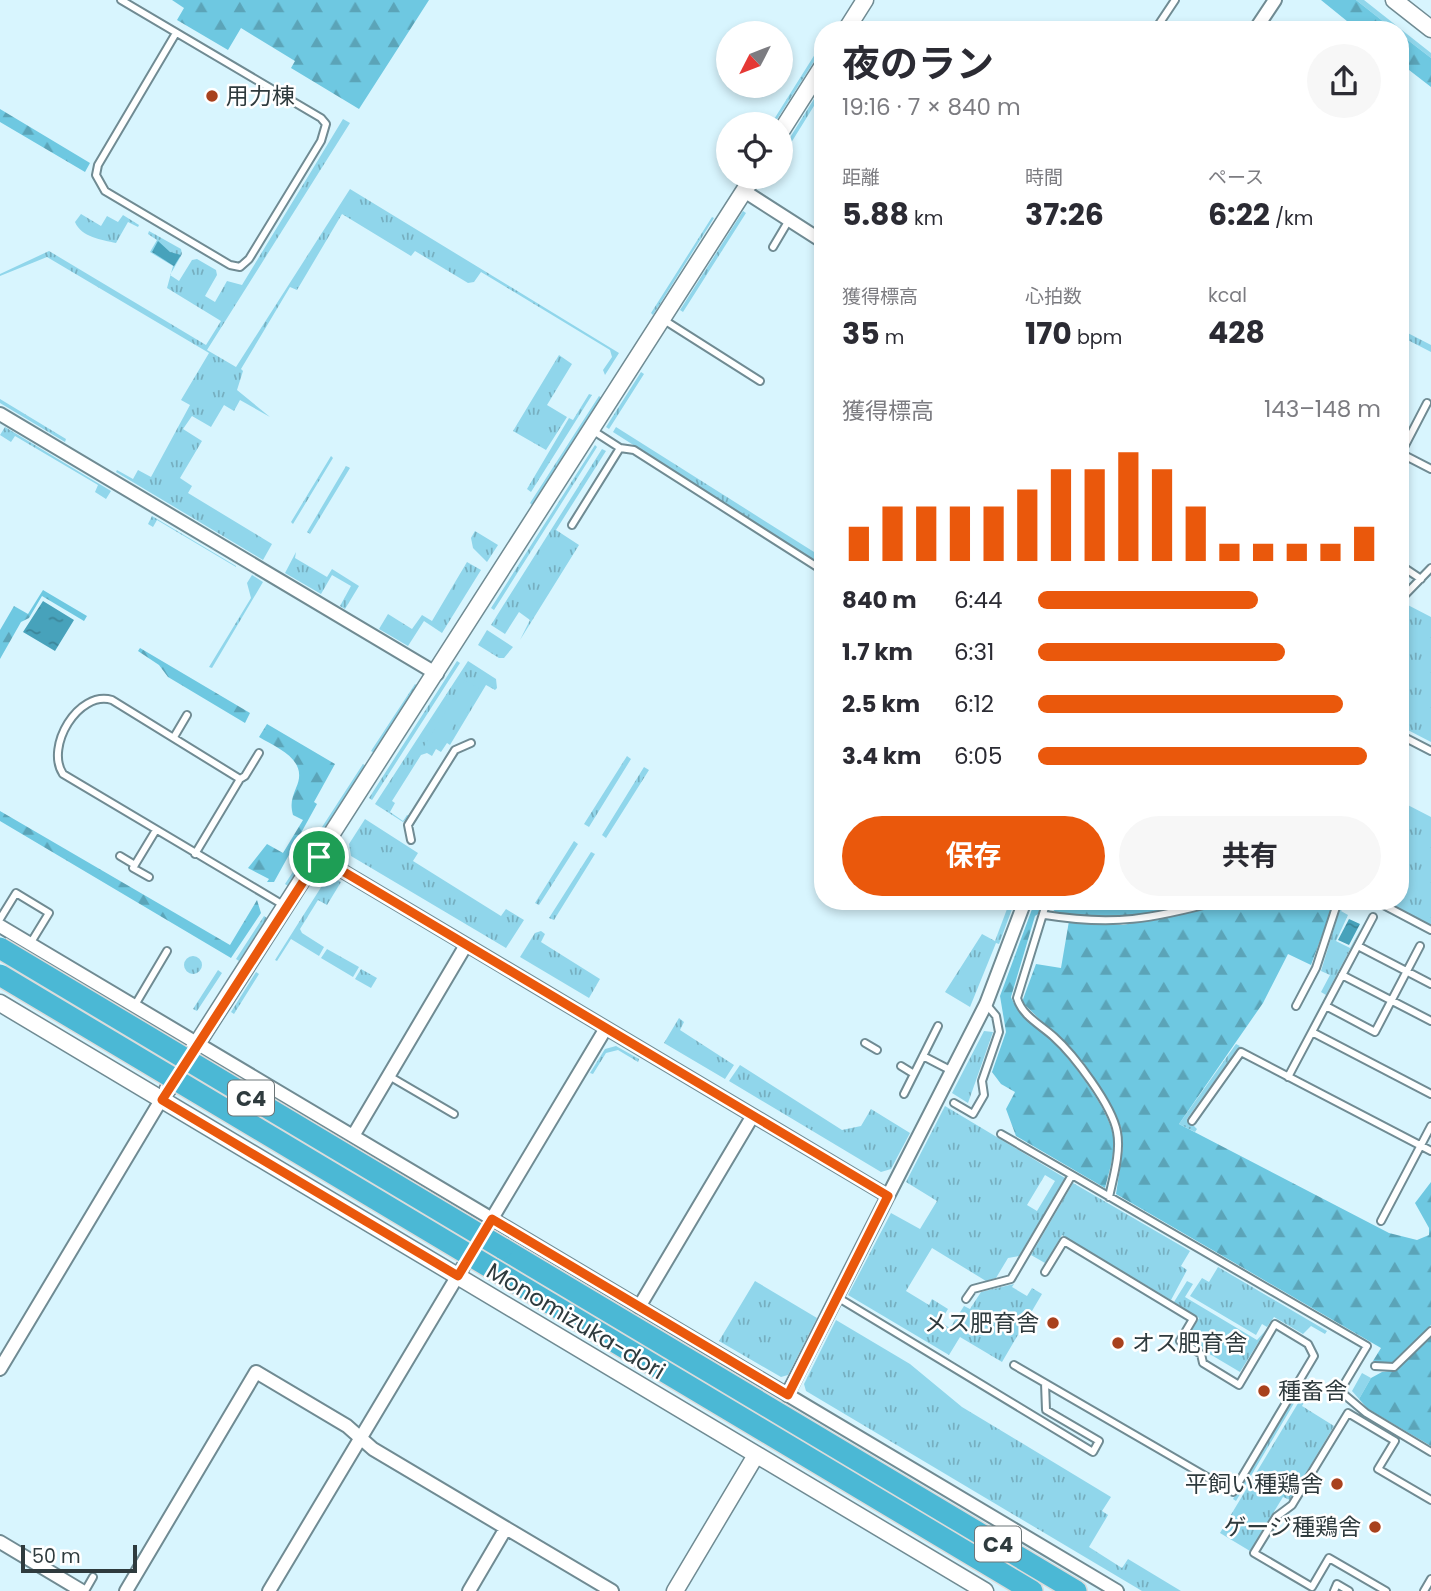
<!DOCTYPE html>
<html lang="ja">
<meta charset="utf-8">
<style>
:root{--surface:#fff;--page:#f7f7f7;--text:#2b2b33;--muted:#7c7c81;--accent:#ea580c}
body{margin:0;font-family:Poppins,"Noto Sans JP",sans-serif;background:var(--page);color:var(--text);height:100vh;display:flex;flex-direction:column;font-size:26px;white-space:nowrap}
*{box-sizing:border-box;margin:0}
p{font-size:23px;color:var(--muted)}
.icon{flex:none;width:38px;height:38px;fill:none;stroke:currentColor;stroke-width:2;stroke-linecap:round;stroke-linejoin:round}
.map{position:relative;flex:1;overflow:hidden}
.drawer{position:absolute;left:814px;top:21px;width:595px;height:889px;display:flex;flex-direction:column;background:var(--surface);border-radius:28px;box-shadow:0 4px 10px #0003}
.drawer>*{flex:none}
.needle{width:46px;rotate:228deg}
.buttons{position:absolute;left:716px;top:21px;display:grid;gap:14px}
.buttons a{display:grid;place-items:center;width:77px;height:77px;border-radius:50%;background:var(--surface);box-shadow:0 4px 10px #0003;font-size:35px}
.scale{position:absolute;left:21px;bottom:18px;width:116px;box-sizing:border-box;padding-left:7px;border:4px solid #2f3b3e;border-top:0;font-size:19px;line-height:24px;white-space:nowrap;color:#2f3b3e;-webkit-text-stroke:5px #fff;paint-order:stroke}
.pin{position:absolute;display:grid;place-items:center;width:60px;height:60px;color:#fff;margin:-30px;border:4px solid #fff;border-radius:50%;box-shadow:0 2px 7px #0007}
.round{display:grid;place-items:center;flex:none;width:74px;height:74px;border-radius:37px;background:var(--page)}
.summary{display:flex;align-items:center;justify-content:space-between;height:119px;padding:0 28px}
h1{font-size:38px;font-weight:700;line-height:52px}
.metrics{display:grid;grid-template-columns:repeat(3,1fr);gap:10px;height:119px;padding:7px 28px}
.metrics div{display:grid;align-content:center}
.metrics b{font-size:30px;font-weight:700}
.metrics small{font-size:19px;font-weight:400}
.metrics p{font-size:19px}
.chart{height:196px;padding:14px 28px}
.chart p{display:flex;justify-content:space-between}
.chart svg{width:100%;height:126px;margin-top:7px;stroke:var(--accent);stroke-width:6}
.action{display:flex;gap:14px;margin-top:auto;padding:14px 28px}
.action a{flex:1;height:80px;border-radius:42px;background:var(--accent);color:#fff;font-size:28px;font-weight:700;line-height:80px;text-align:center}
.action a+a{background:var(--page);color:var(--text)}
ul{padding:0 28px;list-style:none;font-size:23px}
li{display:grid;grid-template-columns:112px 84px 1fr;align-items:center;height:52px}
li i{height:18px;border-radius:9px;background:var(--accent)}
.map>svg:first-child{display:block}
.grass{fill:url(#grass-tufts);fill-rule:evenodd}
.forest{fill:url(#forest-firs)}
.park{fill:#90d6eb}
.water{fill:url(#water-ripples)}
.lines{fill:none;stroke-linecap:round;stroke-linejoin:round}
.lane-casing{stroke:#708b93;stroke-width:10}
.street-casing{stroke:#708b93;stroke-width:16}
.secondary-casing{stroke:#708b93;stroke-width:19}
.highway-casing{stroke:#dadcdc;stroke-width:24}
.lane{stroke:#fff;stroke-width:6}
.street{stroke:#fff;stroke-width:12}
.secondary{stroke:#fff;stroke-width:16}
.highway{stroke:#4bb8d5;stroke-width:21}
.highway-bridge-casing{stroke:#dadcdc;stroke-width:24;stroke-linecap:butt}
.highway-bridge{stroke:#4bb8d5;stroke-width:21}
.route-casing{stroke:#fff;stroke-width:14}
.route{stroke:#ea580c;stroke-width:9}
.poi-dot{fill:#a8411d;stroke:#fff;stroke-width:2.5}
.labels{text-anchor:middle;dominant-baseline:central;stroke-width:5;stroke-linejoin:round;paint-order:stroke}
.shield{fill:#fff;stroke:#6d7678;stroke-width:2}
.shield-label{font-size:21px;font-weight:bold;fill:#2f3b3e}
.poi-label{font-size:23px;fill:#2f3b3e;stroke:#fff;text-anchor:start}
.street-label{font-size:23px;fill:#2f3b3e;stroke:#fff}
</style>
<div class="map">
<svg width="1431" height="1591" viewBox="0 0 1431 1591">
<defs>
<pattern id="grass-tufts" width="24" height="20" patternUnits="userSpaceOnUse" patternTransform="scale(1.75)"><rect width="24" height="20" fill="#90d6eb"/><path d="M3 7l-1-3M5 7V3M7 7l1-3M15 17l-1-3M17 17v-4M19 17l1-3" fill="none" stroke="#76afc0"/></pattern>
<pattern id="forest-firs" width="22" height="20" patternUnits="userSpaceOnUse" patternTransform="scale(1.75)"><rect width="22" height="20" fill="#6ec8e1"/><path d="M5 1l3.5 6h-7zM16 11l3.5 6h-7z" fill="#5ba4b8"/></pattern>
<pattern id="water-ripples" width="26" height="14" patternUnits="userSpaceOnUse" patternTransform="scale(1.75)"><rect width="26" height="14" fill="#47a2bb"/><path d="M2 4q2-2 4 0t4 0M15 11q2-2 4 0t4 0" fill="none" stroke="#3c8599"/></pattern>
</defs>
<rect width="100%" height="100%" fill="#d8f5fe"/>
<path class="grass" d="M1356 0H1364L1431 53V58L1400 34V30H1394Z
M822 43V49L774 124H771Z
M822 86V93L781 159V152Z
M343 119 350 123 207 350 236 367 350 189 619 353 605 375 603 370 612 357 610 350 481 272 474 282 468 283 415 251 411 256 342 214 297 290 290 287 241 369 243 371 237 390 270 417 240 400 234 411 224 405 211 427 192 416 183 429 202 441 180 478 192 486 188 493 272 544 263 560 116 472 117 470 133 479 138 470 151 477 190 405 181 400 209 353 47 257 0 276V274L49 251 206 345 221 321 167 288 173 266 150 252 157 240 148 234 149 231 181 249 182 254 170 275 179 281 192 260 197 259 216 270 217 275 205 296 215 302 227 281 242 285Z
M743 211 746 213 683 312 680 310Z
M81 214 101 226 107 216 118 222 123 215 139 225 138 227 128 222 116 243C102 240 81 237 75 222Z
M712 217 714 218 653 315 651 313Z
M1400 329 1431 345V352L1400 336Z
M559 355 572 364 547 405 567 417 546 450 513 431Z
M641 372 644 374 609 429 606 427Z
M589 394 592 395 531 492 527 489 569 418 573 420Z
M599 396 601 398 532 505 530 503Z
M0 399 66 439 65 442 0 403Z
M5 427 111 491 106 499 95 492 98 485 15 436 11 442 0 435Z
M616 427 822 557V565L613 432Z
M595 445 597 447 494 610 491 608Z
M602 449 606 451 556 530 579 545 520 640 530 620 519 612 505 634 491 625Z
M331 456 333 458 293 524 291 522Z
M346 466 350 468 310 534 307 532Z
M152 516 236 566V567L157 520 153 527 148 524Z
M475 531 498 545 487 562 473 548 471 538Z
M296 552 295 558 327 577 332 569 359 586 345 609 340 606 351 586 332 575 321 594 285 573Z
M467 562 481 570 442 633 424 621 408 646 379 629 388 614 412 629 422 615 432 621Z
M252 575 263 582 212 668 209 667 251 598 247 583Z
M1404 603 1431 617V742L1400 726V608Z
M487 630 513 647 504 658H499L478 645Z
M457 661 460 663 372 800 369 798Z
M468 661 496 679 497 688 495 690 486 685 450 745 447 743 441 752 436 749 432 756 427 753 421 755 392 801 395 803 390 812 403 821 407 815 410 816 403 822 375 804Z
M415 684 418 686 374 753 371 751Z
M627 756 631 759 589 827 584 824Z
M363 764 366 766 288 886 285 884Z
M644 767 649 770 606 838 602 835Z
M1400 801 1431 817V926L1385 901H1400Z
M365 819 418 853 413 861 501 916 506 909 524 920 506 948 351 856 349 844Z
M574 841 578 844 539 905 535 903Z
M591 852 595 854 554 920 549 918Z
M336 879 341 882 327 905 318 900 300 929 302 933 324 947 319 956 291 939 277 961 275 960 325 881Z
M1010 901H1015L999 944 996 943 970 1007 945 992 982 934 995 941Z
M1350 901 1341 911 1348 915 1336 941 1350 948 1364 923 1326 995 1321 992 1330 975 1321 971 1342 902Z
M264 916 267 918 239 961 236 959Z
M541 931 545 934 541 942 600 979 589 998 520 957 535 933Z
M327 949 359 967 353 977 321 958Z
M184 965a9 9 0 1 1 18 0a9 9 0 1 1-18 0Z
M361 969 377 978 371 988 355 979Z
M218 970 222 973 197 1011 193 1009Z
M256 972 259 974 234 1014 231 1012Z
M679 1018 684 1022 680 1030 734 1065 725 1079 664 1043Z
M984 1031 993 1032 968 1103 952 1093Z
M1236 1044 1240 1046 1187 1119 1197 1129 1195 1132 1179 1124Z
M616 1046 639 1059 638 1062 618 1050 606 1053 593 1074 590 1073 605 1049Z
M740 1065 842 1130 861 1126 871 1109 910 1133 891 1169 881 1172 729 1081Z
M945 1106 1065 1178 1019 1256 1008 1258 996 1278 986 1281 932 1248 906 1291 929 1305 932 1299 948 1309 940 1322 950 1328 964 1306 970 1309 981 1292 1014 1284 1012 1287 1027 1296 1032 1288 1042 1294 1002 1362 960 1337 949 1355 848 1295 891 1213 920 1229 937 1201 906 1182ZM1045 1175 1055 1181 1037 1211 1027 1205Z
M1073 1183 1190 1251 1181 1266 1187 1270 1171 1300 1062 1235 1045 1263 1031 1255Z
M1218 1267 1327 1331 1325 1334 1311 1326 1303 1334 1274 1317 1267 1327 1262 1324 1256 1335 1190 1296 1202 1278 1209 1282Z
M755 1281 817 1318 788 1375 781 1377 719 1341Z
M1187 1281 1193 1284 1185 1297 1257 1340 1266 1330 1240 1372 1186 1340 1199 1318 1174 1302Z
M836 1320 910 1364 962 1407 1111 1497 1102 1511 1108 1515 1089 1547 1122 1568 1128 1559 1181 1591H1142L806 1391 804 1384Z
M1362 1373 1371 1378 1359 1399 1352 1391Z
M1304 1382 1306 1383 1236 1501 1233 1499Z
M1309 1385 1313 1387 1302 1406 1334 1426 1290 1500 1283 1497 1250 1551 1220 1533Z"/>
<path class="forest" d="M172 0H429L359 109 291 68 295 61 241 28 228 50 177 20 184 8Z
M1321 0H1356L1394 30H1358Z
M1400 34 1431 58V87L1400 63Z
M0 109 90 163 85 172 0 122Z
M43 590 87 616 84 621 42 596 29 618 21 622 0 659V630L14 606 28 614Z
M140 648 250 713 245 723 168 677 159 665 138 651Z
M267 724 335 764 314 802 317 804 274 882H267L269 879 248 868 267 844 283 853 303 820 293 815C290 804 292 798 296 788 309 760 279 749 259 737Z
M0 811 230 945 257 900 261 913 231 958 0 821Z
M1035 901H1043L1041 912 1035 916 1011 997C1019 1017 1036 1026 1051 1040 1070 1058 1109 1109 1113 1135 1116 1151 1109 1172 1105 1188L1016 1136 1006 1109 1015 1092 1001 1084 992 1072 1006 1032 1000 996Z
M1051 901H1116L1126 910 1135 901 1200 902C1152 916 1105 922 1056 913L1050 906Z
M1330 901 1332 908 1311 965 1288 954 1263 1003 1179 1124 1389 1233 1417 1240 1429 1235V1228L1415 1203 1431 1182V1325L1391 1364 1373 1361 1381 1348 1116 1194 1123 1148 1121 1127 1084 1063 1022 1002 1036 964 1061 968 1069 921 1123 925 1238 902Z
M1431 1336V1446L1368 1409 1359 1399 1371 1378 1382 1372 1396 1370Z"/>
<path class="park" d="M465 680 482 690 460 724 456 722 440 747 436 745 431 753 423 748Z"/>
<path class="water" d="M158 241 170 252 181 255 174 266 152 252Z
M43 601 74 620 55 651 23 632Z
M1349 919 1360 924 1349 945 1338 940Z"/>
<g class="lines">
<defs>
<path id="lane" d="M121 0 321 118 326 124 321 141 249 259 240 267 230 265 105 191 96 175 98 165 176 33
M1155 30 1175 0
M773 247 789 220
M664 320 760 381
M620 448 634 450 822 570
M1400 453 1431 469
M1400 455 1427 403
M572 525 620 448 592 430
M1400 565 1421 579
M1400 600 1431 568
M1400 735 1431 751
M174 737 187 715
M240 779 245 776 259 753
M411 840 408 825 455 750 471 743
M195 854 240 779 112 700C78 690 45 747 63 774L285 906
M120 856 135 865
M149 877 133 868 156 830
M1047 901 1017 998C1022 1016 1041 1025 1054 1037 1074 1055 1112 1105 1117 1132 1121 1152 1113 1178 1109 1197
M1376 901 1431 930
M1045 915C1114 926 1152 919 1219 901
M0 919 16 893 49 913 30 944
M1358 946 1431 984
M1342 975 1431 1021
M135 1005 167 951
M1296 1006 1316 968 1338 901
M1326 1006 1375 1032 1420 946
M1312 1032 1431 1094
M865 1043 877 1050
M923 1056 952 1071
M901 1066 914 1074
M389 1076 454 1114
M1288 1077 1373 917
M904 1094 938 1026
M954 1103 973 1114 984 1095 982 1081 999 1032 996 1016 986 1004
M1192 1121 1241 1052 1431 1151
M1001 1134 1072 1175
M1381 1221 1431 1126
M837 1297 1093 1452 1099 1441 1046 1410 1045 1383 1014 1365
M966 1299 973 1289 1011 1279 1072 1175 1367 1346 1340 1391 1366 1413 1431 1452
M1375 1366 1394 1367 1431 1331
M1045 1383 1233 1492 1314 1356 1308 1344 1275 1324 1239 1385 1203 1363 1201 1354 1180 1341 1193 1319 1064 1241 1045 1272
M85 1591 93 1577
M1334 1591 1337 1584 1349 1591
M1386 1591 1329 1558 1312 1587 1254 1553 1276 1517 1292 1505 1348 1413 1395 1441 1378 1469 1431 1500
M1424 1591 1431 1579"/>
<path id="street" d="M1255 30 1275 0
M744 191 822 241
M0 414 437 674
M319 857 888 1196 787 1395
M0 926 1117 1591
M353 1136 466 945
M888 1196 986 1004 1025 901
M639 1307 752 1117
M0 1369 161 1100
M0 1542 82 1591
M126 1591 256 1372 347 1426 373 1449 612 1591
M269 1591 606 1028
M469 1591 506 1528"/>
<path id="secondary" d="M1394 0 1431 29
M846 30 865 0
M780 133 822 67
M0 1003 985 1591
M168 1089 753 177
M675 1591 756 1455"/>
<path id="highway" d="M502 1248 1076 1591
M491 1268 1032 1591"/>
</defs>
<use href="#lane" class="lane-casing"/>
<use href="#street" class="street-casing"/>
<use href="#secondary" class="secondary-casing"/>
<use href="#highway" class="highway-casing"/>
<use href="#lane" class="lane"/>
<use href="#street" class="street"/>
<use href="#secondary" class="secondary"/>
<use href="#highway" class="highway"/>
<defs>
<path id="highway-bridge" d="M0 948 502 1248
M0 975 491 1268"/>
</defs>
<use href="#highway-bridge" class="highway-bridge-casing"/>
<use href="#highway-bridge" class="highway-bridge"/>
</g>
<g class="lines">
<defs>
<path id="route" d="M319 857 888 1196 788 1395 492 1219 458 1276 162 1100Z"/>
</defs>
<use href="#route" class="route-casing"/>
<use href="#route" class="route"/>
</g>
<g class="poi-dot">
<circle cx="212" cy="96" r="7"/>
<circle cx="1053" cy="1323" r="7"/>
<circle cx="1118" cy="1343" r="7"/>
<circle cx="1264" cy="1391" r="7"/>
<circle cx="1337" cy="1484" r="7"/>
<circle cx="1375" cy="1527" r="7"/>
</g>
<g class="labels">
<g class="shield">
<rect x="228" y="1080.5" width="46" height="35" rx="5"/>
<rect x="975" y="1526.5" width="46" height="35" rx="5"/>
</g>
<g class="shield-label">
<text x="251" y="1098">C4</text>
<text x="998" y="1544">C4</text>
</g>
<g class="poi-label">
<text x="226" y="96">用力棟</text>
<text x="1039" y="1323" text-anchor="end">メス肥育舎</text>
<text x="1132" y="1343">オス肥育舎</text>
<text x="1278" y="1391">種畜舎</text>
<text x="1323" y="1484" text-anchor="end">平飼い種鶏舎</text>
<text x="1361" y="1527" text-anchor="end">ゲージ種鶏舎</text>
</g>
<g class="street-label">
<text transform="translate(576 1321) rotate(31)">Monomizuka-dori</text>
</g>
</g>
</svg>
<div class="buttons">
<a><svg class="needle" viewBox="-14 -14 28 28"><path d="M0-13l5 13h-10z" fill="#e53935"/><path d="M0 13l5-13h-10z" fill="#7c7c81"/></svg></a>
<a><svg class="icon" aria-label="locate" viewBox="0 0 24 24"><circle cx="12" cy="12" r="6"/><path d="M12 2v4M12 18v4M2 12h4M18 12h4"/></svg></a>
</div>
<div class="scale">50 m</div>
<div class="pin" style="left:319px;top:857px;background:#1e9e55"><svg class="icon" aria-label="arrive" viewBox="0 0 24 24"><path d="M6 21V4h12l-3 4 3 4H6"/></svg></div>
<section class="drawer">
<div class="summary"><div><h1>夜のラン</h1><p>19:16 · 7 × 840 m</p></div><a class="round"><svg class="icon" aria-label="share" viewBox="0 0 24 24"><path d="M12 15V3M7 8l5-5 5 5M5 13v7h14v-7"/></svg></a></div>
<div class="metrics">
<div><p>距離</p><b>5.88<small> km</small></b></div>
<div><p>時間</p><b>37:26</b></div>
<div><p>ペース</p><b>6:22<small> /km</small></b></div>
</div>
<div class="metrics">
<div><p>獲得標高</p><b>35<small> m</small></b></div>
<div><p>心拍数</p><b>170<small> bpm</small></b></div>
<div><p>kcal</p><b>428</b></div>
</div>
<div class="chart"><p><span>獲得標高</span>143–148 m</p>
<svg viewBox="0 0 160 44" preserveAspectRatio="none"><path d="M5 44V32M15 44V25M25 44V25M35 44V25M45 44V25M55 44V19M65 44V12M75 44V12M85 44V6M95 44V12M105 44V25M115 44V38M125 44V38M135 44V38M145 44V38M155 44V32"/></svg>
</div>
<ul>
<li><b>840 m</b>6:44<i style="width:64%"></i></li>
<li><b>1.7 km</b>6:31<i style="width:72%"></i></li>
<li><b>2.5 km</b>6:12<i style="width:89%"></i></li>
<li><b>3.4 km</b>6:05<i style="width:96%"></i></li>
</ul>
<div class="action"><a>保存</a><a>共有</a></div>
</section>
</div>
